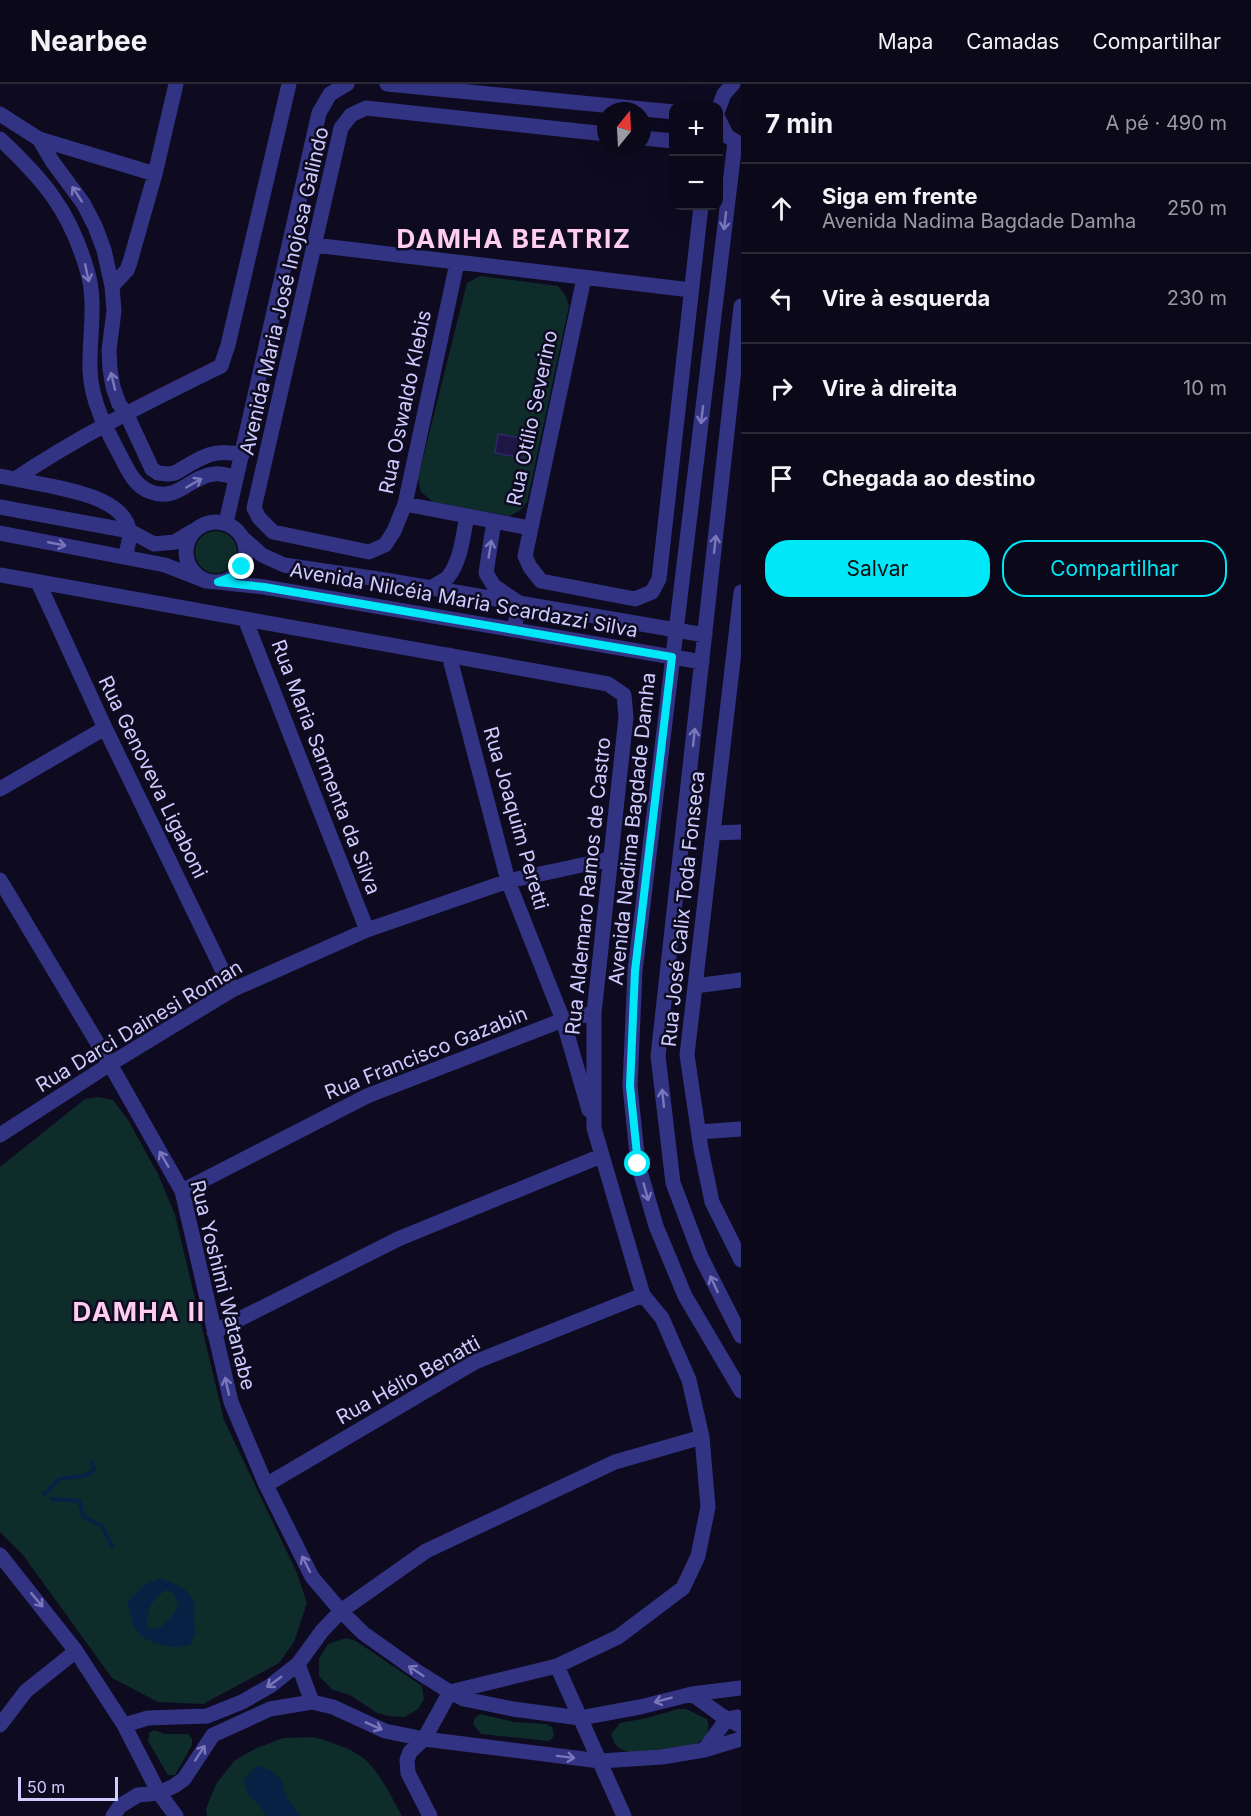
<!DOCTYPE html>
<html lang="pt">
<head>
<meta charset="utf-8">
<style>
  body { margin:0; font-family:Inter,sans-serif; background:#131122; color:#f1f3f6 }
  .controls { position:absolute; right:18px; top:18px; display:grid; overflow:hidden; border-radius:12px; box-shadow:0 6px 24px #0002 }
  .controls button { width:54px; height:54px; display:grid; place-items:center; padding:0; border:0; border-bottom:2px solid #2a2938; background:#0a0819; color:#f1f3f6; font:30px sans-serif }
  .compass { position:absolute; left:597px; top:18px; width:54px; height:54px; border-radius:50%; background:#0a0819; box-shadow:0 6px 24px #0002; rotate:18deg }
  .scale { position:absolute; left:18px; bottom:15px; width:100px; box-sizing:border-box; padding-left:6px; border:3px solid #d0ccff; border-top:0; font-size:16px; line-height:21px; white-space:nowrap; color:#d0ccff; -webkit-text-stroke:4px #0e0b21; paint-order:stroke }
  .stop { position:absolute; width:18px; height:18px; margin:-14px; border:4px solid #00e7f7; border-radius:50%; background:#fff }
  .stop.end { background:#00e7f7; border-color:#fff; box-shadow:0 2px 6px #0008 }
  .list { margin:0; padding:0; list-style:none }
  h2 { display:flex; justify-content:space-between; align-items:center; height:78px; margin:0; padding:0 24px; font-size:26px }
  h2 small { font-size:20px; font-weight:400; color:#999aa2 }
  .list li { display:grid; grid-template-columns:39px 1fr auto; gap:18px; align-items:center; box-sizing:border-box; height:90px; padding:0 24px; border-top:2px solid #2a2938 }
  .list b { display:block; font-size:22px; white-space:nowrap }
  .list p { margin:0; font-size:20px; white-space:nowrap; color:#999aa2 }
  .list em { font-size:20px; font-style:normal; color:#999aa2 }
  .actions { display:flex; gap:12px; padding:18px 24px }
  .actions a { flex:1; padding:14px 0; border:2px solid #00e7f7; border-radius:24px; text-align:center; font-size:21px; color:#00e7f7 }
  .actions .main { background:#00e7f7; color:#111 }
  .icon { flex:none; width:33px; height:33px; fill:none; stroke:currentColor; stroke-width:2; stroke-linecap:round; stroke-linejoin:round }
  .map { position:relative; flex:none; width:741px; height:1732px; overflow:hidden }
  header { display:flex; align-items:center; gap:36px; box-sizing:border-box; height:84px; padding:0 30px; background:#0a0819; border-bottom:2px solid #2a2938 }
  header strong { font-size:28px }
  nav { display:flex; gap:33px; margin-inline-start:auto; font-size:21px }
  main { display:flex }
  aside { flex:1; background:#0a0819 }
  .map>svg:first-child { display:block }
  .green { fill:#0e2c2a }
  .water { fill:#082044; fill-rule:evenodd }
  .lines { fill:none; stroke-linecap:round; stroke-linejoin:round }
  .stream { stroke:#082044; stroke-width:4 }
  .building { fill:#1e1644; stroke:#332671; stroke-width:1.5 }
  .minor { stroke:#333384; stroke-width:15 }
  .oneway { stroke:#7a78bb }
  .route { stroke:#00e7f7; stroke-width:8 }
  .labels { text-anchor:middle; stroke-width:5; stroke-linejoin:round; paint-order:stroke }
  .street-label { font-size:20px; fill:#d0ccff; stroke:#0e0b21 }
  .district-label { font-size:26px; font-weight:bold; letter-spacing:1.5px; fill:#ffceef; stroke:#0e0b21 }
</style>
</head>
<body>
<header>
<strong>Nearbee</strong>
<nav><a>Mapa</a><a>Camadas</a><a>Compartilhar</a></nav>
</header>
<main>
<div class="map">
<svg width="741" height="1732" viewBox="0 0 741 1732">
  <rect width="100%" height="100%" fill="#0e0b21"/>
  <path class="green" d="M480,192L558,202L566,212L569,222L527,418L521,426L510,432L433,418L421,408L418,394L467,199Z
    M195 468a21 21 0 1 1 42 0a21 21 0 1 1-42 0Z
    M99,1013L113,1016L128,1036L158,1090L175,1131L224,1336L297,1489L307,1519L294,1558L279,1579L203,1620L158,1618L112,1594L23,1471L0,1448V1083L85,1015Z
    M346,1554L356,1557L422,1602L424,1615L418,1625L405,1633L389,1632L377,1629L350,1611L333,1606L319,1592V1575L328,1560Z
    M678,1625H686L707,1635C716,1662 680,1664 662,1666C648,1668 634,1672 621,1665C615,1662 613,1656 611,1650L620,1639L647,1634Z
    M480,1630L514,1638L546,1640L552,1643L554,1651L552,1655L547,1657L481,1650L473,1640L474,1635Z
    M154,1646L165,1650H188L192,1655V1661L175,1691H168L148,1657L149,1649Z
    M314,1653C330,1658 348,1663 362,1673C380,1687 391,1713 402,1732H207L206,1725L216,1700L235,1676L257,1664L283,1654Z"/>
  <path class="water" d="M160,1494C173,1499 189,1503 194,1520C196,1530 192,1537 196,1549L191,1560C180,1564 175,1564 163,1561C135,1554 134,1545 127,1518L144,1501ZM166,1506L173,1509L179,1522C170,1534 165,1546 148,1545C145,1528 151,1515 166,1506Z
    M257,1682L271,1686L282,1697L287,1715L301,1732H266L264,1727L248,1710L243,1696Z"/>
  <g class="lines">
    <path class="stream" d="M44,1410L60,1395L87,1391L94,1386L92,1378
      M52,1415L79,1417L84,1433L101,1441L112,1462"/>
  </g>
  <path class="building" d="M498,350L528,355L523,374L495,369Z"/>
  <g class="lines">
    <path class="minor" d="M387,0L674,28
      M718,26L724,10L733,0
      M0,30L39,55L52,77L83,119L95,142L104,166L112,202L114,227L109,266L110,285L113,303L119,320L126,329L152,385L158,389
      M718,34L727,52L741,61
      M642,54L674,57
      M0,55C44,96 70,127 87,186C97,217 89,253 90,286C91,317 106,345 120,371C128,386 134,402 151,408C178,418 190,392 214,390C222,389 229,392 236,394
      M39,55L155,90
      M735,58L635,887L630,1002L638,1080L656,1142L685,1212L741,1307
      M314,161L691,206
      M457,179L405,420L394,447L385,461L369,468L273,448L259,434L254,424L341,44L351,31L366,24L606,50
      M584,194L525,472L530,483L541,497L635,515L652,508L659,495L701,122
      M112,202L127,186L130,178L155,90L176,0
      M741,222L658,972L673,1099L701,1173L741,1252
      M158,389L168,390L175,389C199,375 213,363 242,371
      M0,392L15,395C80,351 150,317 221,282L228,261L289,0
      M15,395C46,402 123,409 129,446C131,454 127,465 125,473
      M405,420L530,444
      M0,423L130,447L154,460L175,458L193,447
      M494,437L486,489L494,502L519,519L514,546
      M186 468a30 30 0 1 1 60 0a30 30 0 1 1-60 0Z
      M226,439L319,29L330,10L347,0
      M0,449L165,481L206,497
      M244,455L262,471L284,481L385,496L705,551
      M0,491L608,600L624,611L626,633L594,929V1044L643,1211L662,1234L689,1296L702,1353L708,1423L698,1472L683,1504L618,1553L557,1582L450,1608L424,1655L410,1668L407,1676L408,1689L430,1732
      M38,498L105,644L232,906
      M218,498L264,503L702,578
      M431,504C436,500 444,497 448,493C461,477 463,451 467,432
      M741,508L687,971L701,1065L712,1118L741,1176
      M245,535L367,846
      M449,571L508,797L563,936L589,1026
      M0,705L105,644
      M713,749L741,748
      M0,796L110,980L182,1107L231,1318L266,1401L312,1493L341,1527L426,1467L615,1378L702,1353
      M695,902L741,896
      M699,1048L741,1045
      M0,1051L110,980L232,906L367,846L508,797L610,775
      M182,1107L367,1012L563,936L594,929
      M214,1248L398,1155L601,1072
      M266,1401L475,1278L643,1211
      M0,1471L76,1567L124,1641L159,1709L176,1732
      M298,1580L312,1618
      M557,1582L624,1732
      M692,1610L722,1632L741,1642
      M0,1641L26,1607L76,1567
      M124,1641L148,1634L207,1632L242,1618L270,1602L298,1580L322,1547L341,1527L363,1549L418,1588L450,1608L464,1615L513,1625L580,1634L640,1623L692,1610L741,1604
      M704,1666L727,1635L737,1633
      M113,1732L120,1722L138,1711L159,1709L174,1702L184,1695L213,1651L270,1625L312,1618L333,1623L385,1647L424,1655L600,1677L662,1673L704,1666L741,1655"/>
  </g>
  <defs><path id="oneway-shaft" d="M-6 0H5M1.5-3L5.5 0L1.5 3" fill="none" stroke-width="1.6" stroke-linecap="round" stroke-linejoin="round" transform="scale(1.5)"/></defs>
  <g class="oneway">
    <use href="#oneway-shaft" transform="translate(77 110) rotate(-123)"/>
    <use href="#oneway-shaft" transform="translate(725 137) rotate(97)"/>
    <use href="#oneway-shaft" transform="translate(87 189) rotate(78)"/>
    <use href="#oneway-shaft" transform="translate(113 297) rotate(-103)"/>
    <use href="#oneway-shaft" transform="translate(702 331) rotate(97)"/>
    <use href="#oneway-shaft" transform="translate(194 399) rotate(-30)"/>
    <use href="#oneway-shaft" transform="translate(57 460) rotate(11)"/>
    <use href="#oneway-shaft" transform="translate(715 460) rotate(-84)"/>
    <use href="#oneway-shaft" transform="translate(490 465) rotate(-81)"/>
    <use href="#oneway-shaft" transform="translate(694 653) rotate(-84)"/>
    <use href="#oneway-shaft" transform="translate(663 1014) rotate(-96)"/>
    <use href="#oneway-shaft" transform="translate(164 1075) rotate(-120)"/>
    <use href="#oneway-shaft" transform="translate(646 1108) rotate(74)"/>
    <use href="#oneway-shaft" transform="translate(714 1200) rotate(-115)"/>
    <use href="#oneway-shaft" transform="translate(227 1302) rotate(-103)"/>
    <use href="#oneway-shaft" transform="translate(306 1480) rotate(-117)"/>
    <use href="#oneway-shaft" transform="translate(37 1516) rotate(50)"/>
    <use href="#oneway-shaft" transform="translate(416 1587) rotate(-146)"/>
    <use href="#oneway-shaft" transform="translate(274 1598) rotate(144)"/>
    <use href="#oneway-shaft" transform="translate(663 1616) rotate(165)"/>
    <use href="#oneway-shaft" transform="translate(374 1642) rotate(24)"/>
    <use href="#oneway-shaft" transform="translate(200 1669) rotate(-57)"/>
    <use href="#oneway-shaft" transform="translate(566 1673) rotate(7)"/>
  </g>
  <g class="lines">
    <path class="route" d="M242,483L236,491L218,498L264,503L672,573L635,887L630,1002L638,1080"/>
  </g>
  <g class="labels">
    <g class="street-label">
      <text transform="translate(284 207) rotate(-77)" y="7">Avenida Maria José Inojosa Galindo</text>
      <text transform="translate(405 318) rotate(-78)" y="7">Rua Oswaldo Klebis</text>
      <text transform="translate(532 334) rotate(-78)" y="7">Rua Otílio Severino</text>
      <text transform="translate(464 516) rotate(10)" y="7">Avenida Nilcéia Maria Scardazzi Silva</text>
      <text transform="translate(326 683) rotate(69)" y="7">Rua Maria Sarmenta da Silva</text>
      <text transform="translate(153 693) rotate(64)" y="7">Rua Genoveva Ligaboni</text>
      <text transform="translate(516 734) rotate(74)" y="7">Rua Joaquim Peretti</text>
      <text transform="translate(632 745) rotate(-84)" y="7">Avenida Nadima Bagdade Damha</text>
      <text transform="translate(588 802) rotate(-84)" y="7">Rua Aldemaro Ramos de Castro</text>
      <text transform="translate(683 825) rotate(-84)" y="7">Rua José Calix Toda Fonseca</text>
      <text transform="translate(139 942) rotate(-31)" y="7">Rua Darci Dainesi Roman</text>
      <text transform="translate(426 969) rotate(-22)" y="7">Rua Francisco Gazabin</text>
      <text transform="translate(223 1201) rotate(76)" y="7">Rua Yoshimi Watanabe</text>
      <text transform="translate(408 1296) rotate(-29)" y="7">Rua Hélio Benatti</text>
    </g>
    <g class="district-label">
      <text x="514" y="164">DAMHA BEATRIZ</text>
      <text x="139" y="1237">DAMHA II</text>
    </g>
  </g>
</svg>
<div class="controls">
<button>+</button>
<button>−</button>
</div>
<svg class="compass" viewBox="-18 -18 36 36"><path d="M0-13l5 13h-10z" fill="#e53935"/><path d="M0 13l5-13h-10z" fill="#999aa2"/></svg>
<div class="scale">50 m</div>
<div class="stop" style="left:638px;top:1080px"></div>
<div class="stop end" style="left:242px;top:483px"></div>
</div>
<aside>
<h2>7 min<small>A pé · 490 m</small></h2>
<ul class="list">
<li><svg class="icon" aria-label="ahead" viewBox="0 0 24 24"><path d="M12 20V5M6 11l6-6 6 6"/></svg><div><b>Siga em frente</b><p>Avenida Nadima Bagdade Damha</p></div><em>250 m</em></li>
<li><svg class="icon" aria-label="left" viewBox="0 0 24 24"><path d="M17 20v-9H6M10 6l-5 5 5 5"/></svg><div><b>Vire à esquerda</b></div><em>230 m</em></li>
<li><svg class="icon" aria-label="right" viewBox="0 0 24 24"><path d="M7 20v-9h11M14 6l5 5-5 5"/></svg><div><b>Vire à direita</b></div><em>10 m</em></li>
<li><svg class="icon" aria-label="arrive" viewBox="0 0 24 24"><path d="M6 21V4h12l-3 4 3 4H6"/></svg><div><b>Chegada ao destino</b></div></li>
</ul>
<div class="actions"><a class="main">Salvar</a><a>Compartilhar</a></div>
</aside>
</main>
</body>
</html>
